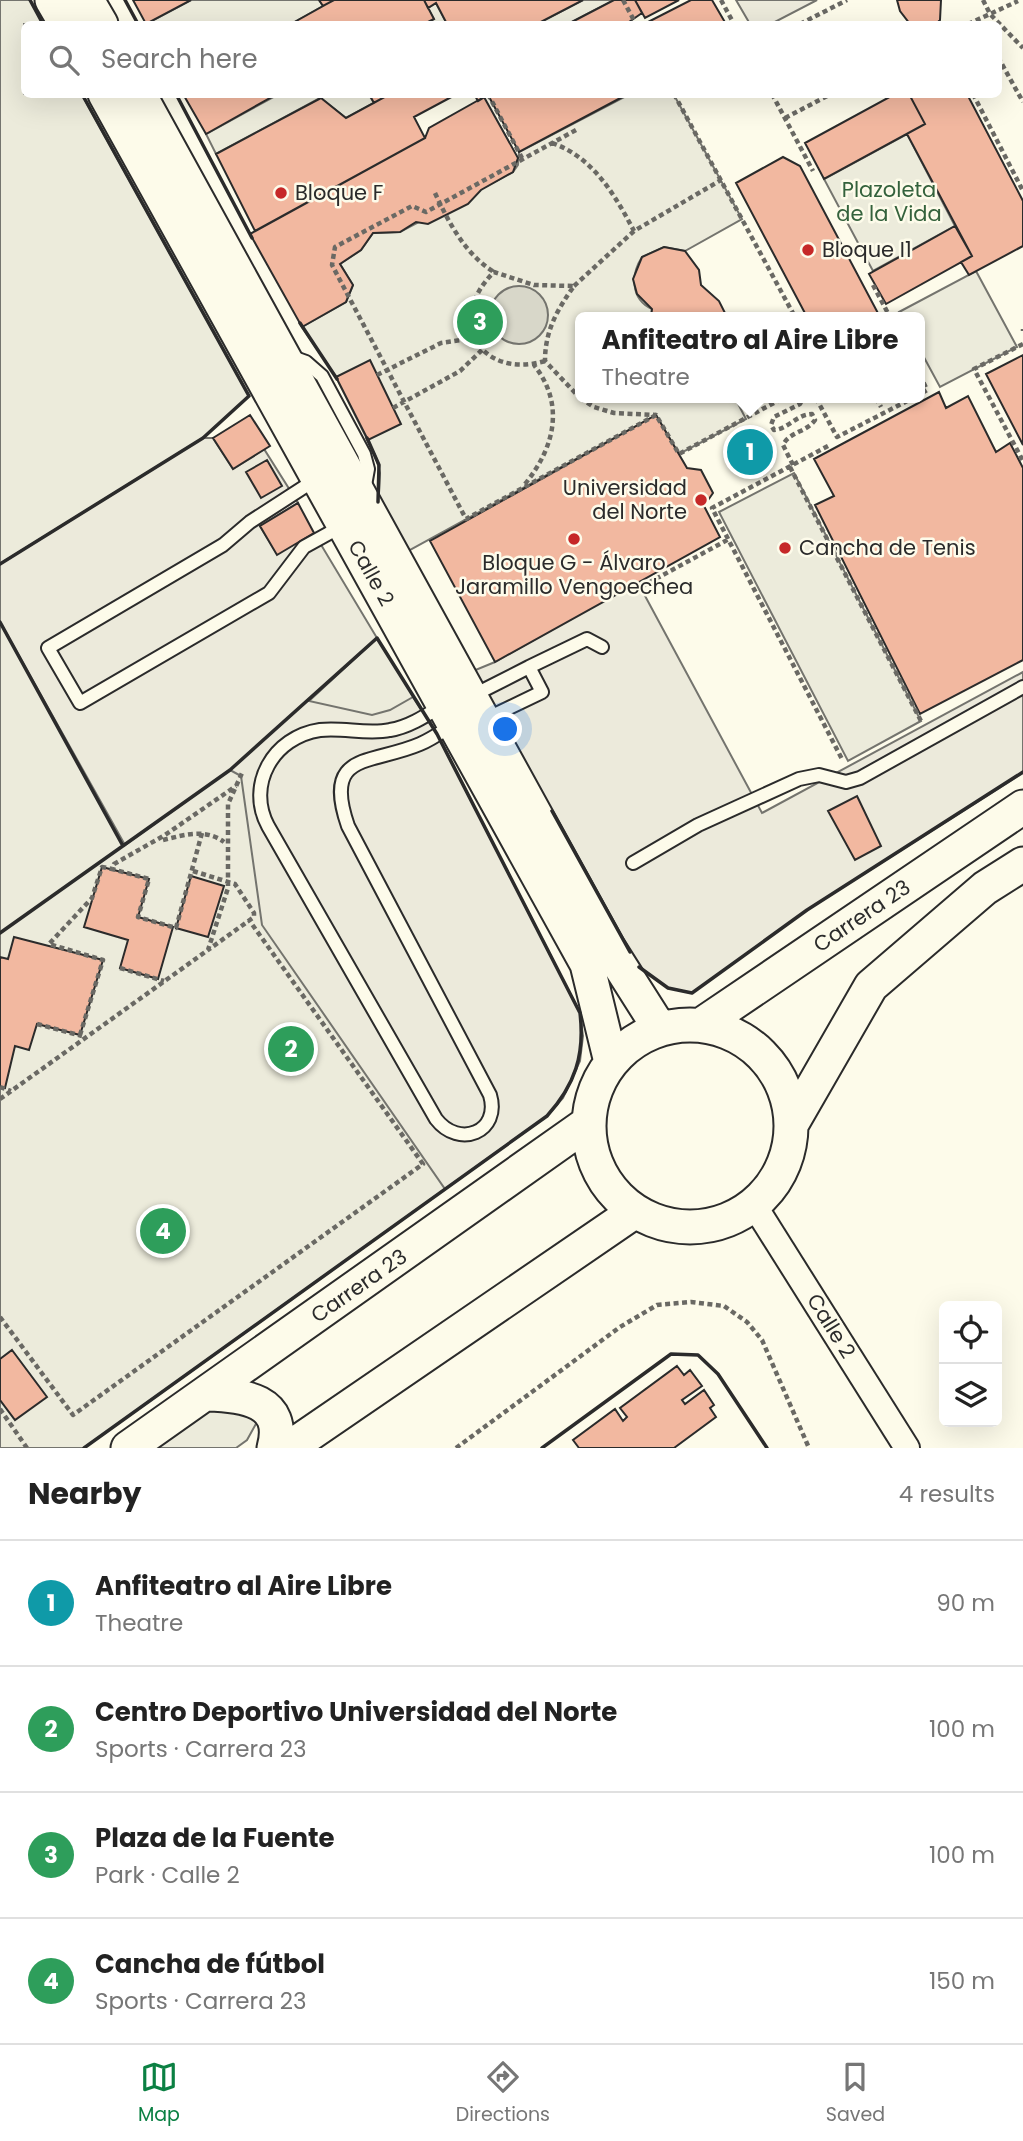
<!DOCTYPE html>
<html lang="en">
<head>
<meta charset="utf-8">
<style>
  body { margin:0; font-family:Poppins,sans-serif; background:#f2f2f2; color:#222 }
  .controls { position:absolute; right:21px; bottom:21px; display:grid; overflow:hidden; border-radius:10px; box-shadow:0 7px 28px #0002 }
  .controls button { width:63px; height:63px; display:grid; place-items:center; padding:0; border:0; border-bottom:2px solid #e0e0e0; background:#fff; color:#222; font:35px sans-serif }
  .you { position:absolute; left:506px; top:730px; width:24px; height:24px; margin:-18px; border:5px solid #fff; border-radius:50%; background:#1a73e8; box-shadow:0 0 0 10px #1a73e833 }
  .badge { display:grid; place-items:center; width:46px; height:46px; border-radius:50%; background:#0b8043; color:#fff; font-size:23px; font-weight:700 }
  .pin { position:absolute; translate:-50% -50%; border:4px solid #fff; box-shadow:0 2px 7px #0006 }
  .popup { position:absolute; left:575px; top:312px; width:350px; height:91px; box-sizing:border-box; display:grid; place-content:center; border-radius:10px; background:#fff; filter:drop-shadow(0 2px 5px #0005); font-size:23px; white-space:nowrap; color:#767676 }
  .popup b { font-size:26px; color:#222 }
  .popup::after { content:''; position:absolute; left:50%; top:100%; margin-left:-14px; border:14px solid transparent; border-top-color:#fff }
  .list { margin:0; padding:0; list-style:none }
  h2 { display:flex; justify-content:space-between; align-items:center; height:91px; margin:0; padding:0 28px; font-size:30px }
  h2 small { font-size:23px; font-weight:400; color:#767676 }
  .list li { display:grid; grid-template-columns:46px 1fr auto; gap:21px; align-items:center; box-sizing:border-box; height:126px; padding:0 28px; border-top:2px solid #e0e0e0 }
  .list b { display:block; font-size:26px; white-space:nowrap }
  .list p { margin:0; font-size:23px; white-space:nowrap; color:#767676 }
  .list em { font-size:23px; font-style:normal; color:#767676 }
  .icon { flex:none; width:38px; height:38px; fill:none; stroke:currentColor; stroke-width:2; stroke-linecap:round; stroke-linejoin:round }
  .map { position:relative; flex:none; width:1023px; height:1448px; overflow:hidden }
  .search { position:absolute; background:#fff; box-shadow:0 7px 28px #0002; left:21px; right:21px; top:21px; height:77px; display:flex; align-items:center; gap:18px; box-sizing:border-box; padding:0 24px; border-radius:10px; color:#767676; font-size:26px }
  .sheet { height:595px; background:#fff }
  nav { display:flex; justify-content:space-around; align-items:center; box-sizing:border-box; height:98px; border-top:2px solid #e0e0e0; background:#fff; font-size:19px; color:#767676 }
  nav a { display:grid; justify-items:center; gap:4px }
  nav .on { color:#0b8043 }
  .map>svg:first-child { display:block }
  .green { fill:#ecebdb; stroke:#74746e; stroke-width:2 }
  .parking { fill:#eceadb; stroke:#74746e; stroke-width:2 }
  .water { fill:#d8d7c9; stroke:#74746e; stroke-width:2 }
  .building { fill:#f2b8a0; stroke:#2b2b2b; stroke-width:2 }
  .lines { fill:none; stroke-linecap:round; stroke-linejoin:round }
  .lane-casing { stroke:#2b2b2b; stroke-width:16 }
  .street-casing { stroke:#2b2b2b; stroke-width:28 }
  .secondary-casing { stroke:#2b2b2b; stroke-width:37 }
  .path { stroke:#6a6964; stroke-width:4.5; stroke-dasharray:5 3.5; stroke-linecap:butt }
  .lane { stroke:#fdfbea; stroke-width:12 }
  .street { stroke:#fdfbea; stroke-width:24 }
  .secondary { stroke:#fdfbea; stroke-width:33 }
  .wall { stroke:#2b2b2b; stroke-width:3.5 }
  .poi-dot { fill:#c62828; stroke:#fdfbea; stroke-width:2.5 }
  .labels { text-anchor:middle; stroke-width:5; stroke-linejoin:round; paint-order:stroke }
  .park-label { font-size:21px; fill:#34623c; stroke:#fdfbea }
  .poi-label { font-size:21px; fill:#2b2b2b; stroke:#fdfbea; text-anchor:start }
  .street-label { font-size:21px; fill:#2b2b2b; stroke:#fdfbea }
</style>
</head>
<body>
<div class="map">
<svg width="1023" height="1448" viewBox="0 0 1023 1448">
  <rect width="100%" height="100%" fill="#fdfbea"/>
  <path class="green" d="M0,0H30L43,24H24V94L82,95L249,396L203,438L0,564Z
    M191,0H319L323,6L291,24H146Z
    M583,0H614L568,24H537Z
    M436,3L447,24H424L434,19L428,8Z
    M277,95H369L374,103L346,118L320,98L216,154L206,134Z
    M628,95H674L742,219L685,251L664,247L642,257C631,274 630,299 652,309L651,317H580V398H735L746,419L679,454L656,415L401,555L378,512L380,473L376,457L336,377L302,327L346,302L353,285L340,264L361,250L373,233L400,232L513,172L518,165L519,152Z
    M907,134L955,226L873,271L824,179Z
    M976,271L1017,347L940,387L920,350V317H902L899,312Z
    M794,473L921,721L848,761L719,512Z
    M0,622L125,845L308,701L377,638L437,734L580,1013C585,1055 575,1085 547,1116L84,1448H0Z
    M208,1406H239L257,1422L247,1440L236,1448H148Z"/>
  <path class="parking" d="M736,0H817L771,24H750Z
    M203,438H213L233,469L264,449L298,503L260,526L277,554L314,533L377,638L309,701L372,715L390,710L413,697L437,734L580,1013L583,1036L580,1061L563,1098L547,1116L445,1189L262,925L241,776L230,770L125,845L0,622V564Z
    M637,581L762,813L1023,672V773L807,910L692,993L668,988L637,966L473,671L495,662Z"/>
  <path class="water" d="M490 315a29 29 0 1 1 58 0a29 29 0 1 1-58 0Z"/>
  <path class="building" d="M133,0H191L146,24Z
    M319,0H334L323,6Z
    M334,0H424L434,19L424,24H291Z
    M424,0H583L537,24H447L436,3L428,8Z
    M614,0H635L642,13L626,24H568Z
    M635,0H679L645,18Z
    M691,0H712L726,24H649L648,22Z
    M897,0H941L940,20L936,24H910L900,11Z
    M183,94H277L206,134Z
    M369,94H390L374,103Z
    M390,94H457L414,117L425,138L255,231L216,154L321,98L346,118Z
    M474,94H628L519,152L488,95L478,101Z
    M895,94H909L925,124L824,179L805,143Z
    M909,94H967L1023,201V246L969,275L961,262L972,256L907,134L925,124Z
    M484,97L518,158L513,172L481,190L468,204L428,224L416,222L400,232L373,233L361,250L340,264L353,285L346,302L302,327L250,234L425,138L429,128Z
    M783,157L800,166L880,317H807L736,183Z
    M955,226L972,256L886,304L869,274Z
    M664,247L685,251L699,270L701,285L719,301L727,317H651L652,309L637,294L633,279L642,257Z
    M1023,355V445L986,374Z
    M370,360L401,424L368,440L336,377Z
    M939,392L946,408L968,396L996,452L1010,443L1023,468V660L920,714L815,505L834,496L814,459Z
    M250,415L270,446L233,469L213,438Z
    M656,415L687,468L701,470L713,493L704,506L720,537L495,662L430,541Z
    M267,460L282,486L261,498L246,472Z
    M298,503L314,533L277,555L260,526Z
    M857,796L881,846L855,860L828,811Z
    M102,867L149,879L138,917L173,927L158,979L120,968L128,940L84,927Z
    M191,876L224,886L208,937L176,928Z
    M14,937L103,960L80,1035L37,1024L29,1050L15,1046L5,1088L0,1087V957L8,959Z
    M12,1350L47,1397L15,1420L0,1400V1359Z
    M677,1366L684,1375L690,1370L702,1386L682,1400L685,1404L704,1390L714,1405L710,1408L716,1417L674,1448H579L573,1440L615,1409L623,1421L627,1417L620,1408Z"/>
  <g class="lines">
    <defs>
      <path id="lane" d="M292,357L306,362L322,376L364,454L368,469L364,491
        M318,478L250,522L223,545L48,648L80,703L269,593L304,547L342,526
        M470,697L529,667
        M443,705C427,715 409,727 390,730C367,735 343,727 320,730C273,737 246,785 268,826L436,1119C459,1149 501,1132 490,1095L348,826C322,751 371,765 420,744C432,739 443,731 454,724
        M484,720L542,692L529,667L587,639L602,647
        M633,863L698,825L799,779L819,775L846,782L860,778L1023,687"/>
      <path id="street" d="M754,1205L907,1448"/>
      <path id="secondary" d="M52,0L66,24
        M87,0L101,24
        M105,94L587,964L611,1062
        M139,94L608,947L660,1029
        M589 1126a101 101 0 1 1 202 0a101 101 0 1 1-202 0Z
        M701,1025L1023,807
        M791,1125L871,986L985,888L1023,864
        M207,1394C243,1395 287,1400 274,1448
        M128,1448L588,1123
        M289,1448L634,1212"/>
    </defs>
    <use href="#lane" class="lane-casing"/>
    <use href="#street" class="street-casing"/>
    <use href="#secondary" class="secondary-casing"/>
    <path class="path" d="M623,0L636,24
      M721,0L734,24
      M983,0L990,14L1018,1
      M800,24L847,0
      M968,24L990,14L1023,48
      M998,57L1023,102
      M488,94L522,158
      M674,94L795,317
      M772,94L813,171
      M973,94L1023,191
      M785,118L831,94
      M576,130L426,212L412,206L335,247L332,265L466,519L656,415L679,454L783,398
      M552,143C593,157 615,195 634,231
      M435,193C449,223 465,254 494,272
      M873,285L890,317
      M574,286L634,231L721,180
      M1023,329V331
      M1023,344L974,369L1023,461
      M545,361C480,380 445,320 494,272L534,285L574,286C557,310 545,331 545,361L580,398
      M377,375L441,343L474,338
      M920,375L927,390L920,394
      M580,398L594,407L614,413L656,415
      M816,398L837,437L913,398
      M876,398L881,407
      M393,408L460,371L482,350
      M828,446L712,508L843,761
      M793,465L783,445C789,432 807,432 815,420L812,414C797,414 788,429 774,430L771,425L774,417L800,404L803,398
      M790,467L921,721L923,719
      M525,484C555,447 565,404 534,365
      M641,587L729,539
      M202,833L176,928L138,917L149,879L112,869L114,864L165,835L236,786
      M163,840C184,835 205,828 224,842
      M193,871L235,884L254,913V917L208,950
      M120,968L164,981
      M37,1024L82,1036
      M80,1035L103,960L49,944L92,898L102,867L112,869
      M0,1087L11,1091
      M0,1099L208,950L228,888V804L242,773
      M0,1317L73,1415L423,1164L249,920
      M0,1409L27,1448
      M456,1448L620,1327L657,1305L691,1302L724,1306L747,1322L762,1340L809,1448"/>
    <use href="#lane" class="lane"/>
    <use href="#street" class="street"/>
    <use href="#secondary" class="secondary"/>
    <path class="wall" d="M30,0L43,24
      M125,0L138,24
      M176,94L252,238
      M300,323L337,379
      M367,438L379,465L378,502
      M0,564L203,438L249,396L82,94
      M0,622L123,846
      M552,811L630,952
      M0,933L230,770L377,638L437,734L580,1013C585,1055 575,1085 547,1116L84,1448
      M639,967L668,988L692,993L807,910L1023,772
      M542,1448L671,1354L698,1355L718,1374L767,1448"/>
  </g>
  <g class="poi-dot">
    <circle cx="281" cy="193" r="7"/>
    <circle cx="808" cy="250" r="7"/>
    <circle cx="701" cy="500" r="7"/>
    <circle cx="574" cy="539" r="7"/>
    <circle cx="785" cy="548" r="7"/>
  </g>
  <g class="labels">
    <g class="park-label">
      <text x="889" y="197">Plazoleta<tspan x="889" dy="24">de la Vida</tspan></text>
    </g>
    <g class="poi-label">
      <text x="295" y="200">Bloque F</text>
      <text x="822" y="257">Bloque I1</text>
      <text x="687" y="495" text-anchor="end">Universidad<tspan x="687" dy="24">del Norte</tspan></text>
      <text x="799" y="555">Cancha de Tenis</text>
      <text x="574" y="570" text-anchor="middle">Bloque G - Álvaro<tspan x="574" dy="24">Jaramillo Vengoechea</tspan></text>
    </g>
    <g class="street-label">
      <text transform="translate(371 573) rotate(61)" y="7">Calle 2</text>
      <text transform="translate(862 916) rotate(-34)" y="7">Carrera 23</text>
      <text transform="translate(359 1286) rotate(-35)" y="7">Carrera 23</text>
      <text transform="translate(831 1326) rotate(58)" y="7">Calle 2</text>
    </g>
  </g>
</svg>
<div class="controls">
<button><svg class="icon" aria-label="locate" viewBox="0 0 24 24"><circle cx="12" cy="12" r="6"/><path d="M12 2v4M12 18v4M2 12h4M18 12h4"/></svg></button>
<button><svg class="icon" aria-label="layers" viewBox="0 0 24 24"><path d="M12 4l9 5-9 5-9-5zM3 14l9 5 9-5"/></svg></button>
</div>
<div class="you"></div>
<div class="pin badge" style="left:750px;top:452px;background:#0f9aa8">1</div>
<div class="popup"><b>Anfiteatro al Aire Libre</b>Theatre</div>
<div class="pin badge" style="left:291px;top:1049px;background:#2e9e5b">2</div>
<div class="pin badge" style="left:480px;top:322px;background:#2e9e5b">3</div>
<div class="pin badge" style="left:163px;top:1231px;background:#2e9e5b">4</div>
<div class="search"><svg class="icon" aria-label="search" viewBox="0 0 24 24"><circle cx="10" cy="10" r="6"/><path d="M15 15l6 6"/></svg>Search here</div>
</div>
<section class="sheet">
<h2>Nearby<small>4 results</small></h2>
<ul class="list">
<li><span class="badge" style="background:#0f9aa8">1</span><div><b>Anfiteatro al Aire Libre</b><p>Theatre</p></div><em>90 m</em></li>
<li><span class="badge" style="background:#2e9e5b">2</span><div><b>Centro Deportivo Universidad del Norte</b><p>Sports · Carrera 23</p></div><em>100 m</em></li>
<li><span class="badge" style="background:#2e9e5b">3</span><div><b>Plaza de la Fuente</b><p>Park · Calle 2</p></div><em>100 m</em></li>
<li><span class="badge" style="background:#2e9e5b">4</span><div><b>Cancha de fútbol</b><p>Sports · Carrera 23</p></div><em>150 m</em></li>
</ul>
</section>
<nav>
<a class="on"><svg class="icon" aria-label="map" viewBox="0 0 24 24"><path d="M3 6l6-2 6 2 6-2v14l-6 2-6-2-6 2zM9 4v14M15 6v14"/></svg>Map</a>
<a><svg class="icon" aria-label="directions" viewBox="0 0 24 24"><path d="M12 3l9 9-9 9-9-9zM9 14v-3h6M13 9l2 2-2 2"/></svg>Directions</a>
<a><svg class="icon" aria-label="saved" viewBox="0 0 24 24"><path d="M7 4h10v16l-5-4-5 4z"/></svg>Saved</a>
</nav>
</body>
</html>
